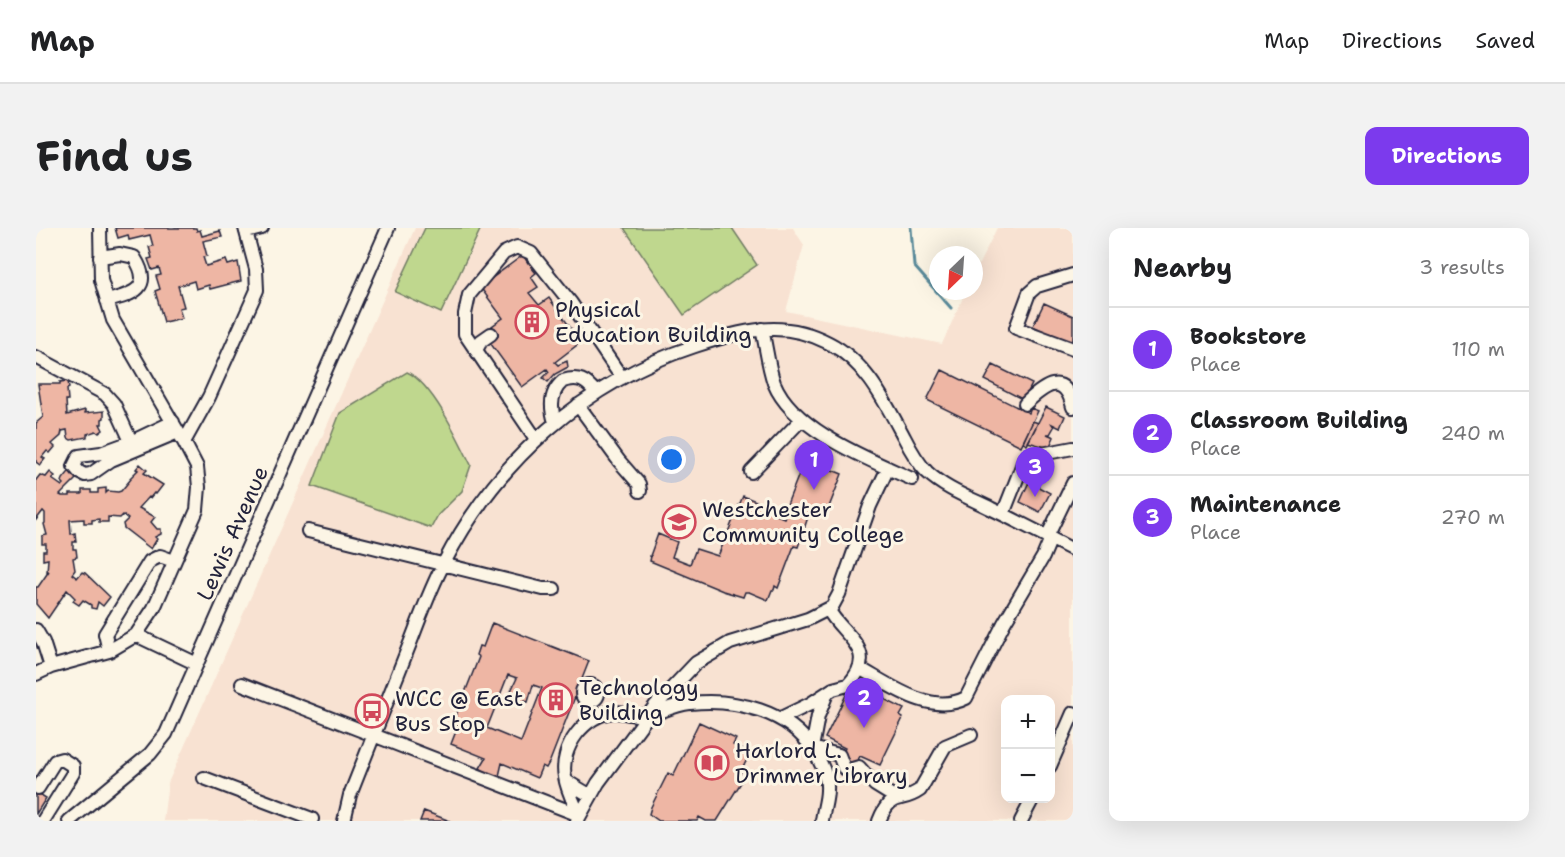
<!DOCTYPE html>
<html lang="en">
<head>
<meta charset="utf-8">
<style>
  body { margin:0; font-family:"Shantell Sans",sans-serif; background:#f2f2f2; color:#202124 }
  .controls { position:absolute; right:18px; bottom:18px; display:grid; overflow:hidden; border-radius:12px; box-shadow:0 6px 24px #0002 }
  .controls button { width:54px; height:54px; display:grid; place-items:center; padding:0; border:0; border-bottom:2px solid #e0e0e0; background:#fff; color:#202124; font:30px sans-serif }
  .compass { position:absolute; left:893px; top:18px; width:54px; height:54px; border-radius:50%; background:#fff; box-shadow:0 6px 24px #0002; rotate:205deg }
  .you { position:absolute; left:636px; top:232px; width:21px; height:21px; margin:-15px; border:4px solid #fff; border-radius:50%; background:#1a73e8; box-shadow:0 0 0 9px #1a73e833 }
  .badge { display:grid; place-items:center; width:39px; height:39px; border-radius:50%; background:#7c3aed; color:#fff; font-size:20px; font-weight:700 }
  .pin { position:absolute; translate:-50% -50px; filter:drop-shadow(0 2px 3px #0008) }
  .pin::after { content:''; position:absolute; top:32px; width:21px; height:18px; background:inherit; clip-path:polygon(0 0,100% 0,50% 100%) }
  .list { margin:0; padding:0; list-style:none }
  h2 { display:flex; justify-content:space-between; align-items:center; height:78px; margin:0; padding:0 24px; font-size:26px }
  h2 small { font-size:20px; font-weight:400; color:#757577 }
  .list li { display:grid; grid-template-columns:39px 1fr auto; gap:18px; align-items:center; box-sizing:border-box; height:84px; padding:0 24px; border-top:2px solid #e0e0e0 }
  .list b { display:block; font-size:22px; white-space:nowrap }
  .list p { margin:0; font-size:20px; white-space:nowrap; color:#757577 }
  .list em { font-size:20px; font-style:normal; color:#757577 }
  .map { position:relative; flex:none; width:1037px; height:593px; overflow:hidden; border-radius:12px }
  header { display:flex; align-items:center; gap:36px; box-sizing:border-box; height:84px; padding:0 30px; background:#fff; border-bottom:2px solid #e0e0e0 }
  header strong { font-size:28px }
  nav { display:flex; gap:33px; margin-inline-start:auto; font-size:21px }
  .intro { display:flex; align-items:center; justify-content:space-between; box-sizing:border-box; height:144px; padding:0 36px }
  h1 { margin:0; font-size:42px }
  .button { padding:15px 27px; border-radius:12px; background:#7c3aed; color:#fff; font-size:21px; font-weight:700 }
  main { display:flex; gap:36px; padding:0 36px }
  aside { flex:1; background:#fff; border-radius:12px; box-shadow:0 6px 24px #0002 }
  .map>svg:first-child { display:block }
  .built { fill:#f8e2d2; fill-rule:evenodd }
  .green { fill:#bfd78e; stroke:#707c64; stroke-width:1.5 }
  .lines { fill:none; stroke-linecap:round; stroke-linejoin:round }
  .stream { stroke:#5a8a9a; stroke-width:3 }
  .building { fill:#eeb6a4; stroke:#22223b; stroke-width:1.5; fill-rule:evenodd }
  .minor-casing { stroke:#22223b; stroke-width:16 }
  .minor { stroke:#fcf5e5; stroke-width:12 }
  .labels { text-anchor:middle; stroke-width:6; stroke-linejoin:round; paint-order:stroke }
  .poi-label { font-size:22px; fill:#22223b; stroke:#fcf5e5; text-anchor:start }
  .street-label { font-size:22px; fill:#22223b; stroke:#fcf5e5 }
</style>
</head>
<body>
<header>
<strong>Map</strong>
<nav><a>Map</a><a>Directions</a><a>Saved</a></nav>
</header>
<div class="intro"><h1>Find us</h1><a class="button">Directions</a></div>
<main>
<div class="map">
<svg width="1037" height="593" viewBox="0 0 1037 593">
  <rect width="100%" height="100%" fill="#fcf5e5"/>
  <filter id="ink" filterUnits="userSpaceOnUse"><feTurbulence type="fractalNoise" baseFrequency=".0167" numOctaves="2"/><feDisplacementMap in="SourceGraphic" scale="12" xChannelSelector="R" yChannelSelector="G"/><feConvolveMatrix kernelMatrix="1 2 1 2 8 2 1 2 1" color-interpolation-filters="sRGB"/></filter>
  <g filter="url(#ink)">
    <path class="built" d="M379,0H757L768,17L750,83L906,116L930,63H938V46L961,0H1037V593H127L132,555ZM969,472H1014V570H969Z"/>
    <path class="green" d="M389,0H445L405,85L359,64Z
      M588,0H696L721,37L648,87Z
      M371,144C396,155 423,212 435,237L426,263L402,287L395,300L276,258L304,185Z"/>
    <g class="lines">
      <path class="stream" d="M875,0L878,38L915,80"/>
    </g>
    <path class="building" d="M79,0H160L161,3L164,2L166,8L184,3L186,9L167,13L171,28L167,29L170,38L190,32L192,37L202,34L205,53L174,61L173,57L160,61L158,53L142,58L148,79L143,80L146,90L128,94L119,63L124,61L120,48L125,47L123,40L116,42L112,31L116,30L113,19L117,18L114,7L93,12L92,7L82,10Z
      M487,27L492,35L495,32L499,37L495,39L500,45L495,49L502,59L493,65L503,77L513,70L545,114L519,134L522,137L531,133L532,139L519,146L512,154L507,150L513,144L511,141L486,159L452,112L462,105L456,98L467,90L444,59Z
      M1008,75L1037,88V111L1035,116L997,98Z
      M957,137L996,156L988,172L949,152Z
      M906,142L993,185L995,180L1002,183L985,218L891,172Z
      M32,153L33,160L31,161L32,172H30L31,187L49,182V185L68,183V190L66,191V196H64L67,202L63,205L60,203L51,206V209L35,212L32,210L31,202L26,203L25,208L16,216L19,219L14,225L11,223L6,229L9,231L4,237L0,234V195L7,189L2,156H24V154Z
      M1010,179L1029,188L1024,200L1016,196L1018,199L1014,206H1011L1018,209L1013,220L992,214Z
      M997,193L1002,195L991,217L987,215Z
      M769,231L806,246L791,284L779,280L776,289L750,279Z
      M104,236L111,242L108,245L127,257L120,266L118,265L114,270L113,269L103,280L119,289L115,294L121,301H125V306L119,309L121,311L115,321L88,300L87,296L92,291L87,287L84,290L72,289V294H63V291L56,292V295H48V291L34,292L35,306L39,305L40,314H37V321H40L41,329L37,330L39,342L36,346L41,350L46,344L49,345L74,369L67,378L62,374L60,381L55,380V377L47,372L43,377L37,373L39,370L31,362L12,390L0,376V359H2L13,343L11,344L12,331L7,332V323H10V316H6V308L11,307L8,296L9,295V285L7,283L0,292V252L4,247L10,249L14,244L19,248L16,251L26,258L28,256L26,254L27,251L36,240L44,247L24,267L26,268H34V266H46V262H55V265H62V261L70,260V265L72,263L82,264L85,263L95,251L94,250L102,242L100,241Z
      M993,254L1014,265L1004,284L984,274Z
      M707,268L738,280L736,285L748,290L752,281L772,289L762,319L758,318L742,360L739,358L738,362H736L732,372L713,364H709L707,369L687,363L614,333L615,328H614L622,306L641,314L636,329L654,336L660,321L682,328Z
      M456,395L553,433L514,533L510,540L506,538L501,550L466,535L463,548L451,545L444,540L450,530L415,516L422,498L417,495L443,429L440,427L443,418L447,419ZM472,447L481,450L473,467L477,468L476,472L481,475L487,476L488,473L492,474L497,457L506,460L485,514L451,500Z
      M822,458L868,481L864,488L867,490L844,537L824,528L820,536L814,538L805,529L809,520L789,510L812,463L818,466Z
      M663,494L700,511L697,517L714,525L702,550L706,553L681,593H670L663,589L661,593H623L613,586L615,579L632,545L637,548Z
      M0,564L10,570L0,586Z
      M388,583L414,593H384Z"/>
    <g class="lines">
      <defs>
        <path id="minor" d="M210,4L226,0
          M64,29L84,26L98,29C118,60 98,66 71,73
          M1037,47L1001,58L993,65L980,100L1037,121
          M726,101C730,118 732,138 738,155C757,202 832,231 876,251
          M440,122L445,113L455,106
          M0,129L69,166L78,176L98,220
          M989,176C1008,158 1028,142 1037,179
          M542,177L583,233L603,256L604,263
          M137,194L95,214L65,225L43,228L38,238L43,244L49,247L55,246L75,232L142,204
          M519,194C514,179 514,164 527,153C542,148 550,152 560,165
          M500,211L429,106V86L433,67L468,25L481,19L495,25L535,75L586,150
          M148,214L173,169L221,62L220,41L209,0
          M715,244L765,192
          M967,286L988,233L995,228L1037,220
          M272,303L507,361H518
          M1011,309L1037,255
          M0,402L7,414L15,439
          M100,407L161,436
          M73,423L69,406L114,333L124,328L138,333
          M823,440C854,457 894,488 930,470L968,395L1007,329L1015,310
          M0,446L15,439L73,423L100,407L118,380L161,282L163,259L161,239L148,214L77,92L65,52L64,0
          M206,456L543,587
          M546 465a8 8 0 1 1 16 0a8 8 0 1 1-16 0Z
          M791,465L782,488L776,520L803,527L808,540L813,542L823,539L839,557L860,570
          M745,490L774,476L797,461L812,457C845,422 806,408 792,381
          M1014,538L1037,485
          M168,550L276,591
          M530,553L555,568
          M2,560L19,533L26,531L37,538V545L7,593
          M543,587C538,575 531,562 529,549C523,520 549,485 579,484C591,484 602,490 615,487C627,483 641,476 654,475C699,470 753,483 778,523C785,535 792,548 791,562C791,572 787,583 786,593
          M33,593L114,526L130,506L352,0
          M308,593L314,567C334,517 353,468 373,418C384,390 394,361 408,335C461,232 549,154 659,118C706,103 746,90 793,115C830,134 849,174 868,209C874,221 882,235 891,244C909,261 934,270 956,281C983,294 1010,308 1037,322
          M541,593L562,555L619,478L660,435L694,415L772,391L796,379L803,366L834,278L852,240
          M843,593C856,561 863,577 884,562L909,518L935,507
          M985,593L997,570"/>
      </defs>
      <use href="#minor" class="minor-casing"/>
      <use href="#minor" class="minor"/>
    </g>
  </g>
  <defs>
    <symbol id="building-ring" viewBox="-11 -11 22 22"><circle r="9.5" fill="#fcf5e5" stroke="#d1495b" stroke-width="1.5"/><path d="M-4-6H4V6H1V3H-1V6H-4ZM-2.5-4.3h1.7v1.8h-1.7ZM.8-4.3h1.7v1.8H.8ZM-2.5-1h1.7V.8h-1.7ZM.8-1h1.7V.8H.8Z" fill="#d1495b"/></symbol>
    <symbol id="university-ring" viewBox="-11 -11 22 22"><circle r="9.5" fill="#fcf5e5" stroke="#d1495b" stroke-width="1.5"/><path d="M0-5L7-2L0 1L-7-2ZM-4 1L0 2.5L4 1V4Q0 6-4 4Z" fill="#d1495b"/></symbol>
    <symbol id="bus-ring" viewBox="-11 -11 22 22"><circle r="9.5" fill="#fcf5e5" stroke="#d1495b" stroke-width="1.5"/><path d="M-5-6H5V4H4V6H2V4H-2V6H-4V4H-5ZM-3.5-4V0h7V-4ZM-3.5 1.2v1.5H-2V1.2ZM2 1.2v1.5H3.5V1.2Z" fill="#d1495b"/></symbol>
    <symbol id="library-ring" viewBox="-11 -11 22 22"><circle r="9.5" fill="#fcf5e5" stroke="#d1495b" stroke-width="1.5"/><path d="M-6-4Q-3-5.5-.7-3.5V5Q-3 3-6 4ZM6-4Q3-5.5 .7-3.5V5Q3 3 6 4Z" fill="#d1495b"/></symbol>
  </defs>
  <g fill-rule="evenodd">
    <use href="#building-ring" x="477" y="75" width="38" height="38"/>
    <use href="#university-ring" x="624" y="275" width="38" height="38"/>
    <use href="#building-ring" x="501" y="453" width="38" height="38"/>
    <use href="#bus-ring" x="317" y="464" width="38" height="38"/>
    <use href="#library-ring" x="657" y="516" width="38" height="38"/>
  </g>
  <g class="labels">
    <g class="poi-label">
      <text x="519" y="89">Physical<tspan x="519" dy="25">Education Building</tspan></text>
      <text x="666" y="289">Westchester<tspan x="666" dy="25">Community College</tspan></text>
      <text x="543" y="467">Technology<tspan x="543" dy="25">Building</tspan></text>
      <text x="359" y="478">WCC @ East<tspan x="359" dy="25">Bus Stop</tspan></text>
      <text x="699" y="530">Harlord L.<tspan x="699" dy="25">Drimmer Library</tspan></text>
    </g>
    <g class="street-label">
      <text transform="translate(196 305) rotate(-66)" y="8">Lewis Avenue</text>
    </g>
  </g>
</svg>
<div class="controls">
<button>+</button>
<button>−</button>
</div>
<svg class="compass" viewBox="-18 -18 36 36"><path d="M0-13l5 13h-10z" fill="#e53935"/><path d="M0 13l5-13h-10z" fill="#757577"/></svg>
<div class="you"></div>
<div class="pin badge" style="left:778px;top:262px">1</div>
<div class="pin badge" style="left:828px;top:500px">2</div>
<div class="pin badge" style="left:999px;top:269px">3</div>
</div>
<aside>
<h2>Nearby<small>3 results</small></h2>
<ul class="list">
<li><span class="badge">1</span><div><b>Bookstore</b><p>Place</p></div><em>110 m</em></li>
<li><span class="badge">2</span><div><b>Classroom Building</b><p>Place</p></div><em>240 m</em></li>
<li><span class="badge">3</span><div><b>Maintenance</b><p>Place</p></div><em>270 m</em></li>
</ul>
</aside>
</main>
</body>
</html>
